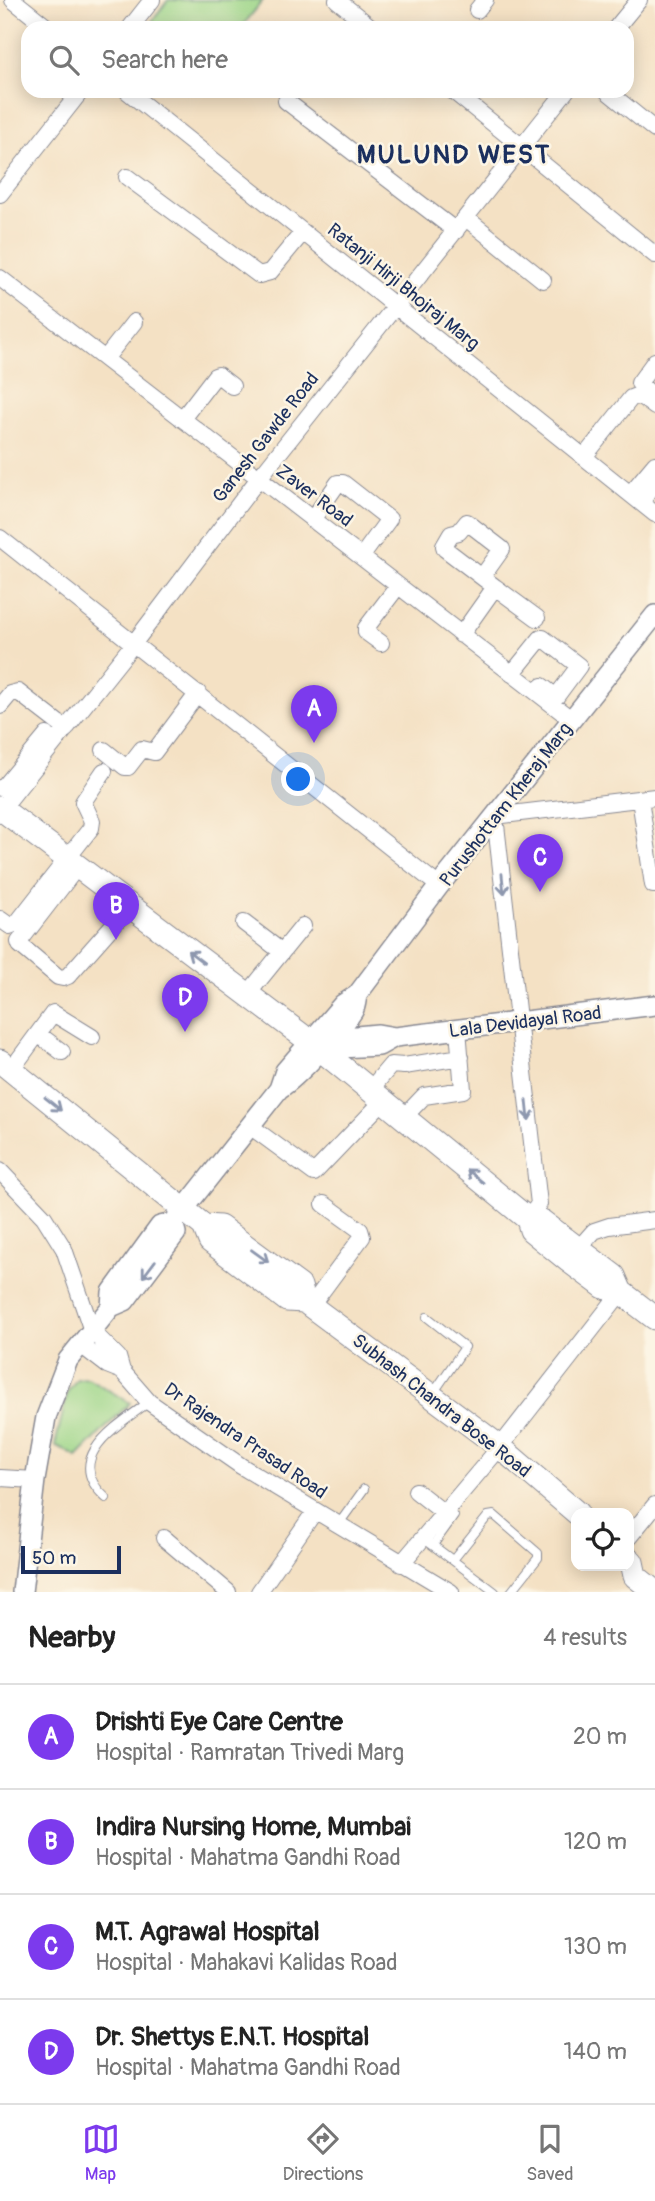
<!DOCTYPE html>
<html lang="en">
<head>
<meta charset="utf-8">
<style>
  body { margin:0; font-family:Pangolin,sans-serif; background:#f6f6f6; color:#222 }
  .controls { position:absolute; right:21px; bottom:21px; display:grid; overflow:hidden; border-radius:14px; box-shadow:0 4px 18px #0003 }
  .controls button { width:63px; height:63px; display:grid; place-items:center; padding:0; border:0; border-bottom:2px solid #e0e0e0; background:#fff; color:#222; font:35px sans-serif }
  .scale { position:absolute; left:21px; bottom:18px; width:100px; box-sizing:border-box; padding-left:7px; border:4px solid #1b2f5e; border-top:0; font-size:19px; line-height:24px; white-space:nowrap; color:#1b2f5e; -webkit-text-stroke:5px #fcf5e5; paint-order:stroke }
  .you { position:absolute; left:299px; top:780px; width:24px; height:24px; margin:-18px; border:5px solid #fff; border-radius:50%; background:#1a73e8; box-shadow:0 0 0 10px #1a73e833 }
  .badge { display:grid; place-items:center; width:46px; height:46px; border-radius:50%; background:#7c3aed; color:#fff; font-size:23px; font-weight:700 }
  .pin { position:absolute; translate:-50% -58px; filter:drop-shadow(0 2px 4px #0008) }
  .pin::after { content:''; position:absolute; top:37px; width:24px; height:21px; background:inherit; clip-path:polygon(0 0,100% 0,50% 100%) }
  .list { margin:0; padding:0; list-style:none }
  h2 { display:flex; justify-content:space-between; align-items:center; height:91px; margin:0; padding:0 28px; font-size:30px }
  h2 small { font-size:23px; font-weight:400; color:#767676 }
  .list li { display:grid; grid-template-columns:46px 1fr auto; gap:21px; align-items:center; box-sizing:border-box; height:105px; padding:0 28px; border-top:2px solid #e0e0e0 }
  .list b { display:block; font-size:26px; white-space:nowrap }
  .list p { margin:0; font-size:23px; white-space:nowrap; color:#767676 }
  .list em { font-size:23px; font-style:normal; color:#767676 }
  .icon { flex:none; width:38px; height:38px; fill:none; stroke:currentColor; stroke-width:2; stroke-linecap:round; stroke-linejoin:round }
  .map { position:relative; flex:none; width:655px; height:1592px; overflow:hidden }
  .search { position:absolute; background:#fff; box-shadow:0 4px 18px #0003; left:21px; right:21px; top:21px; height:77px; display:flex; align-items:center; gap:18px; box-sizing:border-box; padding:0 24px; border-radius:21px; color:#767676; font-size:26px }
  .sheet { height:511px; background:#fff }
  nav { display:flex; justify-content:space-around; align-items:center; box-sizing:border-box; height:98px; border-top:2px solid #e0e0e0; background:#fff; font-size:19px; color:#767676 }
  nav a { display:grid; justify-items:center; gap:4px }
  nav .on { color:#7c3aed }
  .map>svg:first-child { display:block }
  .green { fill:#9ed689; stroke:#5c8274; stroke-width:2 }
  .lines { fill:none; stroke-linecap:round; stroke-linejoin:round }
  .service-casing { stroke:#888891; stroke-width:10 }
  .minor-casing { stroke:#888891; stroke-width:18 }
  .tertiary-casing { stroke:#888891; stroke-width:22 }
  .secondary-casing { stroke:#888891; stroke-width:25 }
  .service { stroke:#fff; stroke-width:8 }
  .minor { stroke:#fff; stroke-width:16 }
  .tertiary { stroke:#fff; stroke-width:19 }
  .secondary { stroke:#fff; stroke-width:23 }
  .oneway { stroke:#8d97ae }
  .labels { text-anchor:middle; stroke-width:5; stroke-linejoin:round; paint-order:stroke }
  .street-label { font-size:19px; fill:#1b2f5e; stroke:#fcf5e5 }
  .district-label { font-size:26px; font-weight:bold; letter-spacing:2px; fill:#1b2f5e; stroke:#fcf5e5 }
</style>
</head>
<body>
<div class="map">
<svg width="655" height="1592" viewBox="0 0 655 1592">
  <rect width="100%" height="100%" fill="#fcf5e5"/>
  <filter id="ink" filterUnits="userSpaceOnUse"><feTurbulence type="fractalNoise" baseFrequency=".0143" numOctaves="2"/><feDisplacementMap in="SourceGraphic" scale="14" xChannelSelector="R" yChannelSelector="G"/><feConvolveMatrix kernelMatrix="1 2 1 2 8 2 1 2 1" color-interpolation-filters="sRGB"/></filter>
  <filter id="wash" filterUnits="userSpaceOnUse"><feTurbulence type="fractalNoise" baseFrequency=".00686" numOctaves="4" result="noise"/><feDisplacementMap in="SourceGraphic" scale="28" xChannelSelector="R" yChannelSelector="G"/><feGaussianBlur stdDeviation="1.57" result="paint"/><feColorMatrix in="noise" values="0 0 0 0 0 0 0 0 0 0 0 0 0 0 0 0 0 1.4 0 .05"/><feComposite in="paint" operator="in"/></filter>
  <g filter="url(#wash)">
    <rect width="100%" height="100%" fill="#f4e1c4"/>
    <path class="green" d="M168,0H263L241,28H147Z
      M88,1378L130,1403L77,1457L55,1445L68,1391L77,1379Z"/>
  </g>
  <g filter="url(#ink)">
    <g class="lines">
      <defs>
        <path id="service" d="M427,1317L465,1347L432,1395
          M106,1498C61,1458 117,1426 149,1402
          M338,1525L364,1489
          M423,1538L495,1592
          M433,1545L454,1516
          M453,1560L488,1516L494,1515L538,1553V1558L511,1592"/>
        <path id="minor" d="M13,0L48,28
          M337,0L372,28
          M477,10L485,0
          M130,28L152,0
          M616,28L639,0
          M127,91L655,514
          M453,91L655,255
          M607,91L655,130
          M286,101L456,231
          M127,177L259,275L270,272L303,232
          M0,194L81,91
          M466,218L543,280
          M0,278L571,719
          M105,359L134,322
          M655,361L639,383L655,398
          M182,419L215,376L218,375L232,386
          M584,457L631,398L639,395L655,407
          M630,494L655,464
          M641,502L655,483
          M312,520L338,483H343L389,519L362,556
          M0,538L439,886
          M482,577L502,549L467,522L459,532L451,534L444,546L445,549L495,587
          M461,635L495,587L537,618
          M381,643L366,632V628L398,586
          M512,674L541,638H543L579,666L556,697L542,686
          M0,706L10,694L18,692L66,729
          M104,750L125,767H128L142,749L154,752L198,693
          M0,788L4,787L47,735
          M640,799L653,885H655
          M0,811L134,643L259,478L566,91
          M77,867L19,942L20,945L58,977L63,978L68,976L129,907
          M0,919L10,926L17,923L91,828L92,821L83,802L104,771
          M244,923L282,952
          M247,995L303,926
          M38,1034L62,1052
          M11,1070L53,1013L92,1037
          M370,1090L391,1065L404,1066L461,1057
          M403,1118L424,1096L463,1090L458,1029
          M250,1126L314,1173L383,1101
          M0,1171L44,1217L64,1249L92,1331L118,1357L122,1371L149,1402L241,1466L451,1592
          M528,1219L539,1204L495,816L655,797
          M572,1256L594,1231L609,1226L655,1220
          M311,1306L362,1237L360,1230L324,1204
          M81,1345L107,1365L122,1371
          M0,1478L35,1480
          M416,1491L444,1513
          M629,1537L655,1505
          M164,1538L228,1592
          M401,1564L500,1447L621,1292
          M259,1592L315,1511"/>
        <path id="tertiary" d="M357,995L439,886L655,615
          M357,995C356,1000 356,1006 353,1011C340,1031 298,1077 279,1089L285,1071L343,1004Z
          M395,1037L655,1005
          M320,1049L379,1046L395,1037L378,1034L324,1039
          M111,1307L125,1301L176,1233L173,1223
          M22,1592L35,1480L46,1417L68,1360L111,1307L112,1292L160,1226L173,1223L279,1089"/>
        <path id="secondary" d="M0,808L320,1049L528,1219
          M0,1061L204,1226L210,1241L287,1300L304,1301L500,1447L577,1513
          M528,1219L540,1220L614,1276L621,1292L604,1287L569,1261L531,1230Z
          M204,1226L220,1227L300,1286L304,1301
          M621,1292L655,1318
          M629,1559L632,1562L635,1576L655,1592"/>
      </defs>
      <use href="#service" class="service-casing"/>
      <use href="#minor" class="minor-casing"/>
      <use href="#tertiary" class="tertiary-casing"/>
      <use href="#secondary" class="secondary-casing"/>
      <use href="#service" class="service"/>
      <use href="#minor" class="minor"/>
      <use href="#tertiary" class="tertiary"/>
      <use href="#secondary" class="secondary"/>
    </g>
    <defs><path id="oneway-shaft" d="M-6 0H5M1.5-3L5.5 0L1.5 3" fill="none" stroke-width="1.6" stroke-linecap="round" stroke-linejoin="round" transform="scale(1.75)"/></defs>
    <g class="oneway">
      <use href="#oneway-shaft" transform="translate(503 884) rotate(84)"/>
      <use href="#oneway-shaft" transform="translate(196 957) rotate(-143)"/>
      <use href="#oneway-shaft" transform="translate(53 1104) rotate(39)"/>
      <use href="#oneway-shaft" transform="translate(528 1110) rotate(84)"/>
      <use href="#oneway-shaft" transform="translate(475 1176) rotate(-141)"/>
      <use href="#oneway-shaft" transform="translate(260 1256) rotate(36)"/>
      <use href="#oneway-shaft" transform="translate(149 1269) rotate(127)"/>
    </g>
  </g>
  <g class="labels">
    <g class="street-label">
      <text transform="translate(404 286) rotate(39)" y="7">Ratanji Hirji Bhojraj Marg</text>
      <text transform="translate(265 437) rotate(-52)" y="7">Ganesh Gawde Road</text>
      <text transform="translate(315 495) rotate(37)" y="7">Zaver Road</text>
      <text transform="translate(505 804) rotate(-52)" y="7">Purushottam Kheraj Marg</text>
      <text transform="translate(525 1021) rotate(-7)" y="7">Lala Devidayal Road</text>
      <text transform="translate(442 1405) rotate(38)" y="7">Subhash Chandra Bose Road</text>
      <text transform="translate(246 1440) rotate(34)" y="7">Dr Rajendra Prasad Road</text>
    </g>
    <g class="district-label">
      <text x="454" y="163">MULUND WEST</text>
    </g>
  </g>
</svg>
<div class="controls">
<button><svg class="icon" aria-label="locate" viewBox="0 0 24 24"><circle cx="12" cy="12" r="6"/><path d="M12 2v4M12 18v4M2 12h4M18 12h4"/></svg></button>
</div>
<div class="scale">50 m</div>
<div class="you"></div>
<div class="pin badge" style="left:314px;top:743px">A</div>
<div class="pin badge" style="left:116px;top:940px">B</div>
<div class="pin badge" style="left:540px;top:892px">C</div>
<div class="pin badge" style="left:185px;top:1032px">D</div>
<div class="search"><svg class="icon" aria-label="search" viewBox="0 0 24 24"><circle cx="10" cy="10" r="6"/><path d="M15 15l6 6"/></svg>Search here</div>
</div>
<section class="sheet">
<h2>Nearby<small>4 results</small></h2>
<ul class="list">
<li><span class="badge">A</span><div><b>Drishti Eye Care Centre</b><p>Hospital · Ramratan Trivedi Marg</p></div><em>20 m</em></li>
<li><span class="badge">B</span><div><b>Indira Nursing Home, Mumbai</b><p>Hospital · Mahatma Gandhi Road</p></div><em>120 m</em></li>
<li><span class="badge">C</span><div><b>M.T. Agrawal Hospital</b><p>Hospital · Mahakavi Kalidas Road</p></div><em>130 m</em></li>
<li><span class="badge">D</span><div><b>Dr. Shettys E.N.T. Hospital</b><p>Hospital · Mahatma Gandhi Road</p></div><em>140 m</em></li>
</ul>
</section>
<nav>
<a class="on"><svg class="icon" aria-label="map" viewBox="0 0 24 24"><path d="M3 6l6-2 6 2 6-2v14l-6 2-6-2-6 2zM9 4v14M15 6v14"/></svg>Map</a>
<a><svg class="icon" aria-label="directions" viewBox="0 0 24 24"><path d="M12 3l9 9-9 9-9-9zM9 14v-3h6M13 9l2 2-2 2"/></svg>Directions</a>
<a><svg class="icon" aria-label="saved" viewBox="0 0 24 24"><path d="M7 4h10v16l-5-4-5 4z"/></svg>Saved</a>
</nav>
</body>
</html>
